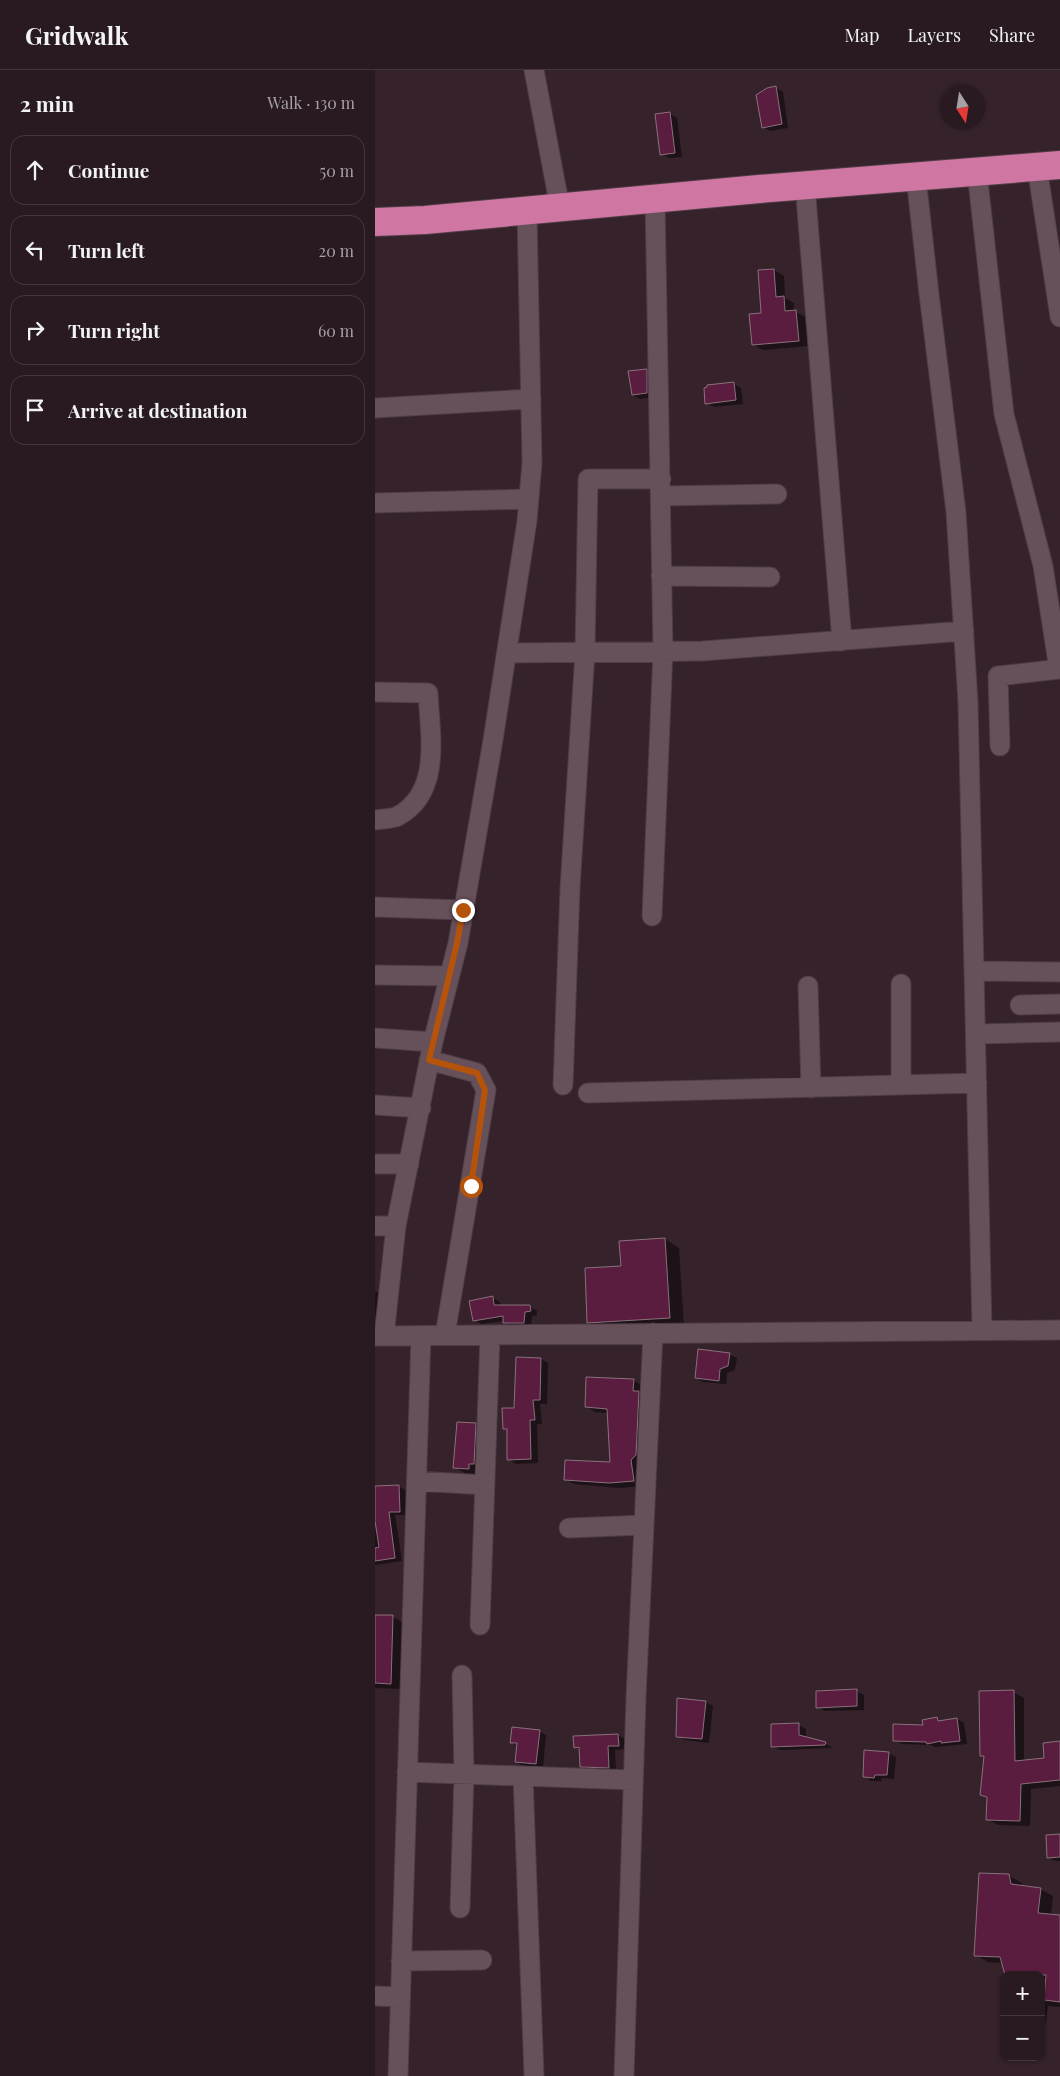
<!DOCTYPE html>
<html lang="en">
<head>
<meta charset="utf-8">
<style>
  body { margin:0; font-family:"Playfair Display",serif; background:#302329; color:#f1f3f6 }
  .controls { position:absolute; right:15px; bottom:15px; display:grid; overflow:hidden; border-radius:10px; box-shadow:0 1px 4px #0004 }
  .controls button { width:45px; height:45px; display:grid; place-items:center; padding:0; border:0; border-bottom:1px solid #44383e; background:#281a20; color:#f1f3f6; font:25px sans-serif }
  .compass { position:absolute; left:565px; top:15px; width:45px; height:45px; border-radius:50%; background:#281a20; box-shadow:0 1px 4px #0004; rotate:168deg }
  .stop { position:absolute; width:15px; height:15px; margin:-11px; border:4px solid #b45309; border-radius:50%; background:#fff }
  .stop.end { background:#b45309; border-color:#fff; box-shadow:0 1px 5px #0008 }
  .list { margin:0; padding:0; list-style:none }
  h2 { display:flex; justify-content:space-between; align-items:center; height:65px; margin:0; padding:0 20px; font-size:21px }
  h2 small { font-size:16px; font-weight:400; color:#a5a1a5 }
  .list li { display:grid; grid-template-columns:32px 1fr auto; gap:15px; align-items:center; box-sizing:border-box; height:70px; margin:0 10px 10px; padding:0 10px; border:1px solid #44383e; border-radius:15px }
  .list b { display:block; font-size:19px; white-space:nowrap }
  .list em { font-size:16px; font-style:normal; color:#a5a1a5 }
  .icon { flex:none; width:28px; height:28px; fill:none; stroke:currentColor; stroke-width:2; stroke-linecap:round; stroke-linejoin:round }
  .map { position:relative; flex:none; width:685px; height:2006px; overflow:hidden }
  header { display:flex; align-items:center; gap:30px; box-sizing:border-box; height:70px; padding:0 25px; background:#281a20; border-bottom:1px solid #44383e }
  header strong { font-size:24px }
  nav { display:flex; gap:28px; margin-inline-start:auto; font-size:18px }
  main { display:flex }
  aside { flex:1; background:#281a20 }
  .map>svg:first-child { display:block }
  .shadow { fill:#0007 }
  .building { fill:#5b1d3f; stroke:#89717c }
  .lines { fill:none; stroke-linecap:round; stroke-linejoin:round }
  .minor-casing { stroke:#4e3d45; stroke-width:21 }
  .highway-casing { stroke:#4e3d45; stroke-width:30 }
  .minor { stroke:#66505a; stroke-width:19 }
  .highway { stroke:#cf76a2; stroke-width:28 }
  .route { stroke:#b45309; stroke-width:6 }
</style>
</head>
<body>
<header>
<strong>Gridwalk</strong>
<nav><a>Map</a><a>Layers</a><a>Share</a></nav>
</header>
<main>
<aside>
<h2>2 min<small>Walk · 130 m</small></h2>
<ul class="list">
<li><svg class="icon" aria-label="ahead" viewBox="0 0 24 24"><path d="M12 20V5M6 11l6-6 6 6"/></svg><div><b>Continue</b></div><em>50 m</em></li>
<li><svg class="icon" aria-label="left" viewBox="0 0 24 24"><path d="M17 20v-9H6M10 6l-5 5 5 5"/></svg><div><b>Turn left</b></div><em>20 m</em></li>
<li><svg class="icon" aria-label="right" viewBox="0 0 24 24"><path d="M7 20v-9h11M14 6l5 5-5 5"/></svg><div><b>Turn right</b></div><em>60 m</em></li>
<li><svg class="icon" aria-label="arrive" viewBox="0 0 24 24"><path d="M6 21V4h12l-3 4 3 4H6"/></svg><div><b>Arrive at destination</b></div></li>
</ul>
</aside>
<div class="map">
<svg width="685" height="2006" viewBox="0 0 685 2006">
  <rect width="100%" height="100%" fill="#35222b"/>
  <path class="shadow" d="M401,18L408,22L413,58L395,61L388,57Z
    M295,44L302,48L307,87L294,88L287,84Z
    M399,200L409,206L410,228L419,233V241L430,247L433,276L388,280L378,274Z
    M272,300L279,304V327L265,329L258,325Z
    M359,314L366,318L368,334L339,337L332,333Z
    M290,1169L304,1178L309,1256L227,1261L213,1252L247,1197Z
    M0,1221L13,1227L10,1254H0Z
    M118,1228L125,1232L126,1236L155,1237L162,1241V1245L157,1246L156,1257L136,1256L129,1251L106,1254L99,1250Z
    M354,1284L362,1288L360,1300L352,1303L351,1314L328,1312L321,1308Z
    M142,1288L166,1289L173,1293L172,1334H165L167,1354H162L163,1393L141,1394L134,1389L133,1360L129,1358L140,1339Z
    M258,1310L268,1316V1416L244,1418L199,1414L190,1409L236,1393L233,1343L220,1342L211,1336Z
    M100,1354L111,1361L105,1405L90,1403L79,1397Z
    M24,1416L31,1421L32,1445H20L27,1491L0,1495V1417Z
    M0,1546L18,1547L29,1553L26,1619L0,1618Z
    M481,1621L489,1625V1640L450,1641L442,1637Z
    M638,1622L649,1628V1691L671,1689L685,1672V1716L656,1719L655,1756L623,1755L612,1749L613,1728L606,1724L610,1687L606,1685Z
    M331,1632L338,1636L334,1673L310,1670L302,1666Z
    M561,1648L567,1652L582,1649L589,1653L592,1674L560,1677L556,1675L527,1674L519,1670L550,1657Z
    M397,1655H424L431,1659V1668L450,1673L457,1678L405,1680L398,1676Z
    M164,1661L171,1665L168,1698L148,1696L141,1692L143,1676L136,1672Z
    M243,1665L250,1669V1679L240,1680L241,1701L214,1700L206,1696V1680L200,1677Z
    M513,1683L521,1687L519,1709L507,1708L506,1711H496L489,1706Z
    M685,1765V1791H680L673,1787Z
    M634,1806L647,1813V1817L665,1819L678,1826L676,1845L685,1846V1937L673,1936L669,1965H666V1905L628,1893L613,1892L601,1885Z
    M629,1924V1957L625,1954Z"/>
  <path class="building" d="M401,16L407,54L387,58L381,25L392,18Z
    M295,42L300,83L285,85L280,44Z
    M399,199L401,227L409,226L410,241L421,240L424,271L377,275L374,244L386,243L383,200Z
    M272,299V323L257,325L253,301Z
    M359,312L361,330L330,334L329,318L332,317V315Z
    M290,1168L295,1248L212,1253L210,1198L246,1196L244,1171Z
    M118,1226L119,1235H155L156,1241L150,1242L149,1253H128V1246L98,1251L94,1231Z
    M323,1279L355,1283L353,1296L345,1299L344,1311L320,1308Z
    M141,1287L166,1288L165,1330H158L160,1350H155L156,1389L132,1390V1359H128L127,1338H139Z
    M211,1307L259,1309L258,1321H264L261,1385L256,1390L259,1411L234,1413L189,1410L190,1390L235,1392L232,1339L210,1337Z
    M82,1352L101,1353L99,1394H94V1399L78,1398Z
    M24,1415L25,1442H14L20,1488L0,1491V1478L4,1477L0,1451V1416Z
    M0,1545H18L16,1614L0,1613Z
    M482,1619V1636L441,1638V1621Z
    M639,1620L640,1691L669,1688L668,1673L685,1671V1710L646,1714L645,1751L611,1750L612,1727L605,1725L609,1686H605L604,1621Z
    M302,1628L331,1631L327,1669L301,1667Z
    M562,1647L563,1651L582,1648L585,1671L566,1673V1671L552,1674L551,1672L518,1671V1654L548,1655L547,1650Z
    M424,1653V1665L451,1672L450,1675L396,1677V1654Z
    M137,1657L165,1660L161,1694L140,1692L142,1673H135Z
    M243,1664L244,1676H233L234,1698L205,1697L204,1677L199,1678L198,1666Z
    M489,1680L514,1682L512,1705H500L499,1708L488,1707Z
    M685,1764V1787L672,1788L671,1765Z
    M604,1803L634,1804L636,1814L666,1818L663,1843L685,1845V1932L669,1930L671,1905H630L625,1887L599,1886Z"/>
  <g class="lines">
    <defs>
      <path id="minor" d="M159,0L185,138
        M662,97L685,247
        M602,102L629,344L668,496L684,599
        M541,107L554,224L581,442L593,632L607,1260
        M430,115L467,571
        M0,338L156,329
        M286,426L402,424
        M0,433L154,429
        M286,506L395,507
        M132,583L328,581L589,561
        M0,622L53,623C55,665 67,722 23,746C17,749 7,749 0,750
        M625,676L623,606L685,599
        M0,837L88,840
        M277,846L288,581L280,129
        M599,901L685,902
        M0,905L73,906
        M526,914V1015
        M433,916L436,1018
        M645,935L685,934
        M601,964L685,962
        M0,968L58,972
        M54,990L102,1003L111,1020L70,1265
        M188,1015L195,818L210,582L213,409H286
        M213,1023L602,1013
        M0,1035L46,1038
        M0,1094H34
        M0,1156H21
        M0,1266L685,1260
        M9,1266L21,1156L58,972L83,873L118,670L152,451L157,393L152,141
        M42,1411L110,1415
        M194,1458L269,1455
        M105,1555L115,1265
        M32,1702L258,1710
        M148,1706L159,2006
        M85,1838L89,1704L87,1605
        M26,1891L107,1890
        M0,1926L25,1927
        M23,2006L46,1266
        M249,2006L261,1627L278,1263"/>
      <path id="highway" d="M0,152L50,150L384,119L685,95"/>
    </defs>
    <use href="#minor" class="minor-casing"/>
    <use href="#highway" class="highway-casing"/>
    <use href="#minor" class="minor"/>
    <use href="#highway" class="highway"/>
  </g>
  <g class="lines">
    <path class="route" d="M88,840L82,873L54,990L102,1003L110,1020L96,1116"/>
  </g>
</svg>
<div class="controls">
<button>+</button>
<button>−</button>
</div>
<svg class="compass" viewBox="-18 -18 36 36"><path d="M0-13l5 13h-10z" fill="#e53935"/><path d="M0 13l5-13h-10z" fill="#a5a1a5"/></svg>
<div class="stop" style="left:96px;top:1116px"></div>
<div class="stop end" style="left:88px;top:840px"></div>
</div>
</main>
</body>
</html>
